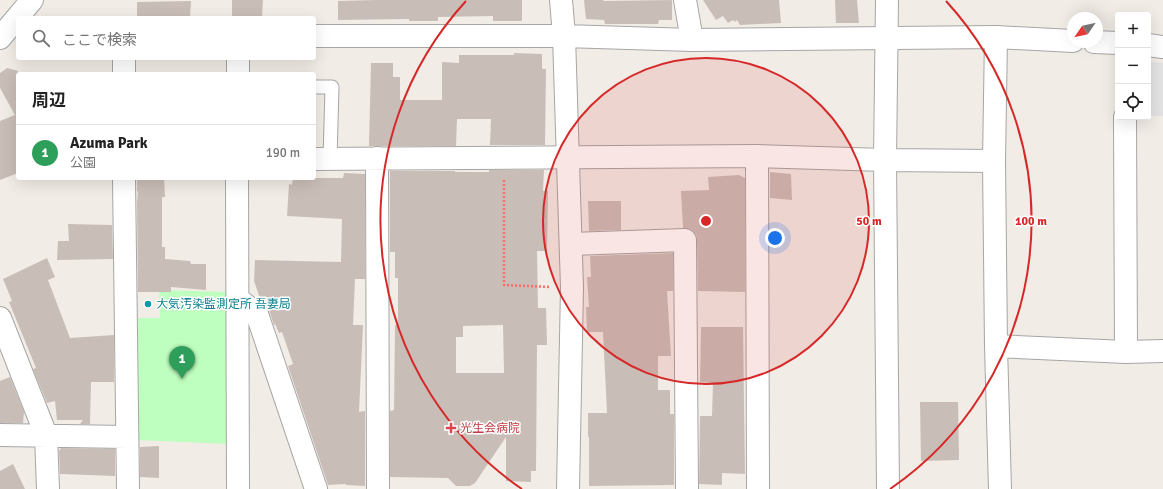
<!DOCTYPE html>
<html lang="ja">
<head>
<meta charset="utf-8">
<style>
  body { margin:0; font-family:Signika,"Noto Sans JP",sans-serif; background:#f2f2f2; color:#222 }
  .controls { position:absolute; right:12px; top:12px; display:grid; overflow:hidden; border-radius:4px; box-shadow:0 4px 16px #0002 }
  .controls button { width:36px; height:36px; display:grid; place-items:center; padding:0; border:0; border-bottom:1px solid #e0e0e0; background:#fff; color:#222; font:20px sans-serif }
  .compass { position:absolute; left:1067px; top:12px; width:36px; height:36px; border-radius:50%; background:#fff; box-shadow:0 4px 16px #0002; rotate:236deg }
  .you { position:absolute; left:775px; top:238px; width:14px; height:14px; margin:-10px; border:3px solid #fff; border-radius:50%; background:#1a73e8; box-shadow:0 0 0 6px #1a73e833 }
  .badge { display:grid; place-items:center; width:26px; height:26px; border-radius:50%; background:#cf0010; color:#fff; font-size:13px; font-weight:700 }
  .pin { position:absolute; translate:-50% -33px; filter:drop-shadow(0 1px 2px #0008) }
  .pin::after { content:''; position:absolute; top:21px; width:14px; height:12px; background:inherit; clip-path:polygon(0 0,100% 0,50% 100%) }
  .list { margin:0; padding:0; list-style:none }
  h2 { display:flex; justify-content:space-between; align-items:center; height:52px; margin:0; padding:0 16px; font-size:17px }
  h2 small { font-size:13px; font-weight:400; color:#767676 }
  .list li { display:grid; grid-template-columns:26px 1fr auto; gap:12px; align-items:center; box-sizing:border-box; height:56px; padding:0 16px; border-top:1px solid #e0e0e0 }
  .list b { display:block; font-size:15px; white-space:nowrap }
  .list p { margin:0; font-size:13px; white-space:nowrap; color:#767676 }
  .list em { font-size:13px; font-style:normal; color:#767676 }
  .icon { flex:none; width:22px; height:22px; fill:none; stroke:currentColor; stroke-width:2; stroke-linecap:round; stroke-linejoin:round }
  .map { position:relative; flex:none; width:1163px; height:489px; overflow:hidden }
  .search { position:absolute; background:#fff; box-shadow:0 4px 16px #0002; left:16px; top:16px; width:300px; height:44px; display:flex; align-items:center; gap:10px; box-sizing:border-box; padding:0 14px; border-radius:4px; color:#767676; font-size:15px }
  .panel { position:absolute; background:#fff; box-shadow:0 4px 16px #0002; left:16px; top:72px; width:300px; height:108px; border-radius:4px }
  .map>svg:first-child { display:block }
  .park { fill:#befebe }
  .parking { fill:#e3e3e3 }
  .building { fill:#c9beb7; fill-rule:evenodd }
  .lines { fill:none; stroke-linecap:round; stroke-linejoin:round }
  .service-casing { stroke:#a6a6a6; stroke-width:15 }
  .minor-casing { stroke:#a6a6a6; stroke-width:24 }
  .tertiary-casing { stroke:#a6a6a6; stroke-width:24 }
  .path { stroke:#ff6c68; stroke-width:2.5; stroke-dasharray:2 2; stroke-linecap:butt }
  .service { stroke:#fff; stroke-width:13 }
  .minor { stroke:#fff; stroke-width:22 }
  .tertiary { stroke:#fff; stroke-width:22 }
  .ring { fill:none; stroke:#d62828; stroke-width:2 }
  .culture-dot { fill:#0f9aa8; stroke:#fff; stroke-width:1.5 }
  .health-dot { fill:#e0444e; stroke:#fff; stroke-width:1.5 }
  .labels { text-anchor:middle; stroke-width:3; stroke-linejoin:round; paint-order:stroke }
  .culture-label { font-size:12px; fill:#0d838f; stroke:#fff; text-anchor:start }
  .health-label { font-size:12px; fill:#be3a42; stroke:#fff; text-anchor:start }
  .centre { fill:#d62828; stroke:#fff; stroke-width:2 }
  .ring-label { font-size:12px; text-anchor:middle; font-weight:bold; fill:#d62828; stroke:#fff; stroke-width:3; stroke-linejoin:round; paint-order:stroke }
</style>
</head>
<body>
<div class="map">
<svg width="1163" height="489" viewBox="0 0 1163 489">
  <rect width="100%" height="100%" fill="#f1ece5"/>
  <path class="park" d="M159,290L227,292L229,444L137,440L136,318H160Z"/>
  <path class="parking" d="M1148,62L1163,63V116H1148Z"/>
  <path class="building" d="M232,0H263L262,18H232Z
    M376,0H522V21H493V16L438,17V21H409V19L338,20V1Z
    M584,0H603L604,1L672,0V20H659L658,24H605L604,20L586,19Z
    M703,0H779L781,23L740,25L737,20L735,22L733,20L728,23L723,16L716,20Z
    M835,0H857L859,23H836Z
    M191,1L190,18L137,16V2Z
    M514,53L542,54V69H546L545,145H490L491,119H457L456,146H369L371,63H393V77H400V100H442V62L459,63V55H514Z
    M7,68L18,71V173L0,180V121L15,115L0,88V73Z
    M489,170H544L543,191H548L547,251H537L538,308H546L547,345H537L536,471H531V482L506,481V437L475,483L470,486H456L448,478L390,477V411L394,410L395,325H398V278H395V252H390V171H455V172H489ZM503,325L504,373H456V337H463V326Z
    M770,172L791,174L792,200L770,198Z
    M344,173L365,174V279H355L353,325H363L359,412L365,411V486L346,485V484L328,485L288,366L293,364L282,332L279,333L275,324L274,325L269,310L261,301L254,281L255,260L341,262L342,219L287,216L289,184L292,185L293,178H343Z
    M739,175L745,178V292L698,291L697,240L696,234L691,229L683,228L681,191L709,190L708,177Z
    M137,178H164L165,197H162V247H165V259L190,261L191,264H206V290L171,287V292H138L137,202L138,192L137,191Z
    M588,201H621V230L589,231Z
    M68,224L112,225L113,259L57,260L58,241H69Z
    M673,253V291H667L671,356H658V390H670V414H674V485L589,486V437H588V413H607L603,332H587L586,307H589L587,277H591L590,256Z
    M47,258L55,277L48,280L70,338L114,335V382H91L90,424H80L83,420H57L55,401L47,403L33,369L36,368L9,302L12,301L3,279Z
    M701,327H743L745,474L722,473V485L699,484L700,416H712L713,383L700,382Z
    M10,377L24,412L23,423H0V381Z
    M920,402H958L959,460L921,461Z
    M159,446V478L140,477V447Z
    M61,448L115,449V476L60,474L59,451Z
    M13,464L25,489H0V471Z"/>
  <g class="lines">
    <defs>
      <path id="service" d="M314,87H332L330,159"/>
      <path id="minor" d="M685,0L692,40
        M887,0L885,160L888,489
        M996,37L994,161L996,346L1000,489
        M124,58V74
        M238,74V58
        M1125,117L1126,352
        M757,156L758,489
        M377,158L378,489
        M314,159L757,156L885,160L994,161
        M124,178L128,489
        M237,178L238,489
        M571,244L685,240L687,489
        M238,299L257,314L316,489
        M0,318L46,435L48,489
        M996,346L1126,352L1163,351
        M0,435L127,437"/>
      <path id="tertiary" d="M561,0L564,36L572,288L568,489
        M314,36H564L692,40L996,37L1073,41
        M0,38L32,0
        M1094,42L1118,43
        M1148,45L1163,47"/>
    </defs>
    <use href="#service" class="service-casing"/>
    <use href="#minor" class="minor-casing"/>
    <use href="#tertiary" class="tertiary-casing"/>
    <path class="path" d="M504,180V285L550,287"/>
    <use href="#service" class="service"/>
    <use href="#minor" class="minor"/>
    <use href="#tertiary" class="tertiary"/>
  </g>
  <circle cx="706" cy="221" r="163" fill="#d62828" fill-opacity=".12"/>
  <g class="ring">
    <circle cx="706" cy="221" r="163"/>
    <path d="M522 489A325 325 0 0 1 466 1M946 1A325 325 0 0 1 890 489"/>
  </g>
  <circle class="culture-dot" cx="148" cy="304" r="4"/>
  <path class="health-dot" d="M449 422h4v4h4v4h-4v4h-4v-4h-4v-4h4z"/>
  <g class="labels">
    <g class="culture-label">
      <text x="156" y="308">大気汚染監測定所 吾妻局</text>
    </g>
    <g class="health-label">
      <text x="460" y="432">光生会病院</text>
    </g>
  </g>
  <circle cx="706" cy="221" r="6" class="centre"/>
  <g class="ring-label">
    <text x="869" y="225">50 m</text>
    <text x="1031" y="225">100 m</text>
  </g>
</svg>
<div class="controls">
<button>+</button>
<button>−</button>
<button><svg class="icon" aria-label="locate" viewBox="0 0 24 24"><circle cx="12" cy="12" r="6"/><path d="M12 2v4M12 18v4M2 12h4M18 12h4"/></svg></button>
</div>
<svg class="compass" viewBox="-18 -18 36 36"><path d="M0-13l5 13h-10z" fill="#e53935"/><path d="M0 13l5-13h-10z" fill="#767676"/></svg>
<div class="you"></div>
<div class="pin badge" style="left:182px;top:379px;background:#2e9e5b">1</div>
<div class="search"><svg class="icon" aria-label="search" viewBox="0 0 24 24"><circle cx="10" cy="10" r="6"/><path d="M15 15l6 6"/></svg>ここで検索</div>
<section class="panel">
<h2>周辺<small></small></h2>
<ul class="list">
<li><span class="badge" style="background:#2e9e5b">1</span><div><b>Azuma Park</b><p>公園</p></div><em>190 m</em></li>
</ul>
</section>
</div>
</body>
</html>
